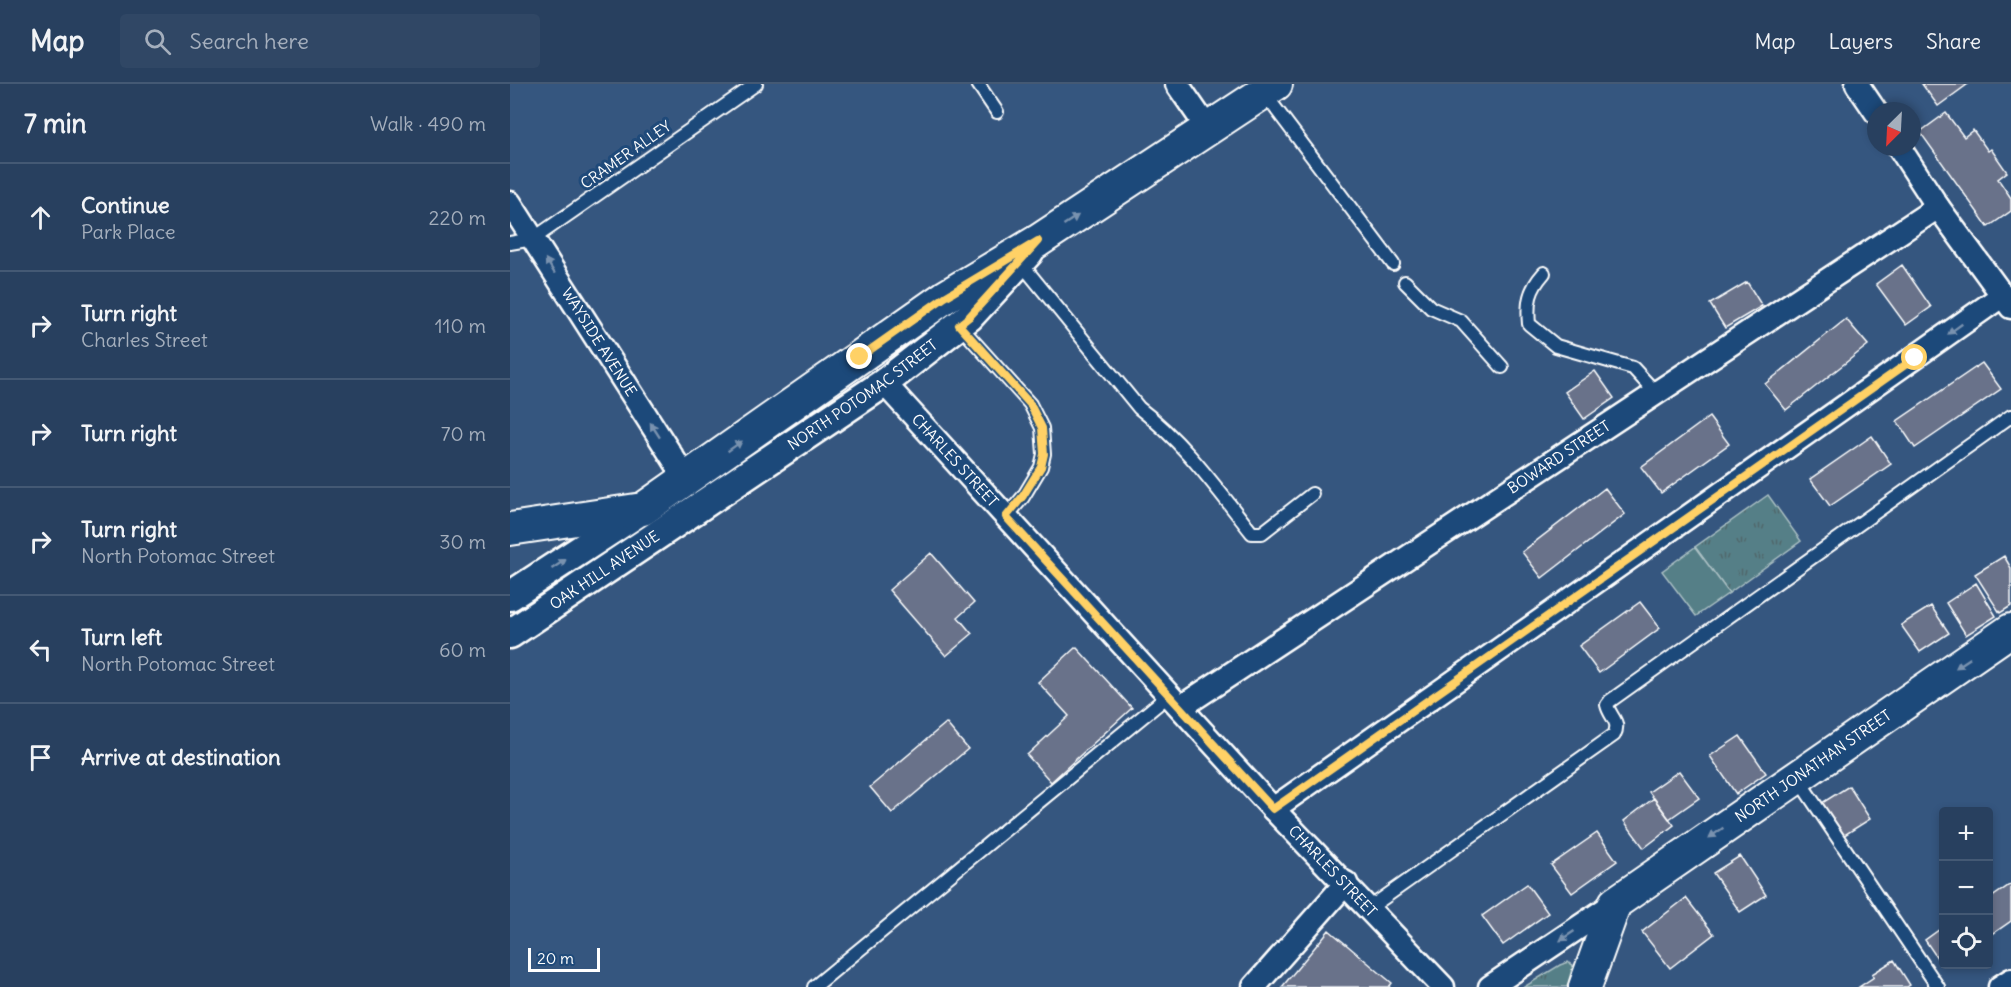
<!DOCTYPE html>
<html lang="en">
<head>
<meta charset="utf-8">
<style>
  body { margin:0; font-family:Delius,sans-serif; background:#304765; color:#f1f3f6 }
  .controls { position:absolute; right:18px; bottom:18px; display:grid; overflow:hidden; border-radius:6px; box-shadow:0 3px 9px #0003 }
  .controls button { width:54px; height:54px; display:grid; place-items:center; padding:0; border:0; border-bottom:2px solid #445974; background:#28405f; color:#f1f3f6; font:30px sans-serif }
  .compass { position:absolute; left:1357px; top:18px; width:54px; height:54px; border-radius:50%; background:#28405f; box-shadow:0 3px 9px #0003; rotate:204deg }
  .scale { position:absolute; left:18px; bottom:15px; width:72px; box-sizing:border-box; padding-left:6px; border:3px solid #fff; border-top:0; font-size:16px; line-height:21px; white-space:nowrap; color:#fff; -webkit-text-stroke:4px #1f4a7a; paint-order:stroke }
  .stop { position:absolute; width:18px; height:18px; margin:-14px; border:4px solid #ffd166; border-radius:50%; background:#fff }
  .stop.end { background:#ffd166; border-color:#fff; box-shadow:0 2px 6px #0008 }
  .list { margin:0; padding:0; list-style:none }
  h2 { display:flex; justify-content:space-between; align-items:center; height:78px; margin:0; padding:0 24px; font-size:26px }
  h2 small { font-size:20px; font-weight:400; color:#a5afbd }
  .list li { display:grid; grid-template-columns:39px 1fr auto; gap:18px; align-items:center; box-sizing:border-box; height:108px; padding:0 24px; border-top:2px solid #445974 }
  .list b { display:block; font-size:22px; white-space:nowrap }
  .list p { margin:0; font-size:20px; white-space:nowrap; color:#a5afbd }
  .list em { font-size:20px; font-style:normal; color:#a5afbd }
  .icon { flex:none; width:33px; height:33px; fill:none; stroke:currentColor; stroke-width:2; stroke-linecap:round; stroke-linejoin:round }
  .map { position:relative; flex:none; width:1501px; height:903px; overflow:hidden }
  header { display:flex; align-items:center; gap:36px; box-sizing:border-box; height:84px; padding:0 30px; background:#28405f; border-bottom:2px solid #445974 }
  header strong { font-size:28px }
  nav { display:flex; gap:33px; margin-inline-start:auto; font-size:21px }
  .search { width:420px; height:54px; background:#304765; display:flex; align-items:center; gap:15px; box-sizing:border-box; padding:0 21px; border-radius:6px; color:#a5afbd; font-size:22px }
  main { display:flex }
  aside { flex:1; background:#28405f }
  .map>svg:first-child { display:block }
  .park { fill:url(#park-tufts); stroke:#aabfc3; stroke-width:1.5 }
  .pitch { fill:#557f87; stroke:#aabfc3; stroke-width:1.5 }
  .building { fill:#69728a; stroke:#fff; stroke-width:1.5 }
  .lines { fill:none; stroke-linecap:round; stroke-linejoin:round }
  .service-casing { stroke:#fff; stroke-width:16 }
  .minor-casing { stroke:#fff; stroke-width:27 }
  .tertiary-casing { stroke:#fff; stroke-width:33 }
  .secondary-casing { stroke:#fff; stroke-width:36 }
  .service { stroke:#1f4a7a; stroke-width:12 }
  .minor { stroke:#1f4a7a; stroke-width:22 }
  .tertiary { stroke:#1f4a7a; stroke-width:28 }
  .secondary { stroke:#1f4a7a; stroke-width:32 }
  .oneway { fill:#7992af }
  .route { stroke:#ffd166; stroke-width:8 }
  .labels { text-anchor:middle; stroke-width:6; stroke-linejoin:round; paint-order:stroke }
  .street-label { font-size:15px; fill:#fff; stroke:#1f4a7a }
</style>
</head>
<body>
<header>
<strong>Map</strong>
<div class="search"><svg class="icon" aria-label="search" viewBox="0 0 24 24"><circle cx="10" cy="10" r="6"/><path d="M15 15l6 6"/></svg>Search here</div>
<nav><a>Map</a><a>Layers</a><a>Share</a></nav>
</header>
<main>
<aside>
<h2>7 min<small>Walk · 490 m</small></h2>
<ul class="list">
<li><svg class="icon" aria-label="ahead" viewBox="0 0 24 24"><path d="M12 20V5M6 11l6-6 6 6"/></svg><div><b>Continue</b><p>Park Place</p></div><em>220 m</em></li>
<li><svg class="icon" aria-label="right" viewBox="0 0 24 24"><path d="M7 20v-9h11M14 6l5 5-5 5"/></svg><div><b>Turn right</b><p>Charles Street</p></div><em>110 m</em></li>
<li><svg class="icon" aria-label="right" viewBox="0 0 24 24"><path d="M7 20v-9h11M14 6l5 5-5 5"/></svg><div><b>Turn right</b></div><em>70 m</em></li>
<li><svg class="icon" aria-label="right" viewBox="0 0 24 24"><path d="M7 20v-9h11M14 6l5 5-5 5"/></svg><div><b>Turn right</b><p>North Potomac Street</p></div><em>30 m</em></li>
<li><svg class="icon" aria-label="left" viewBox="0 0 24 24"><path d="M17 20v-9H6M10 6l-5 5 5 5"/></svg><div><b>Turn left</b><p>North Potomac Street</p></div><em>60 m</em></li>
<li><svg class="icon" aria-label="arrive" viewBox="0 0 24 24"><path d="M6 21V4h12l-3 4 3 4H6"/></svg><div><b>Arrive at destination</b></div></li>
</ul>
</aside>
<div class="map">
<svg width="1501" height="903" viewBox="0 0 1501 903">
  <defs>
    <pattern id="park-tufts" width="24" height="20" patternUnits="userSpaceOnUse" patternTransform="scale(1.5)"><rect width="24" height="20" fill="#557f87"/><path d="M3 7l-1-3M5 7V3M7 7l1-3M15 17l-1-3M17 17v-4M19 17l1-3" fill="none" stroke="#50666a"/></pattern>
  </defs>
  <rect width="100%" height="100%" fill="#35567f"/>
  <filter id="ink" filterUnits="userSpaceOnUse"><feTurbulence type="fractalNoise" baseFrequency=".0167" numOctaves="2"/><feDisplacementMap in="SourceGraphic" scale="12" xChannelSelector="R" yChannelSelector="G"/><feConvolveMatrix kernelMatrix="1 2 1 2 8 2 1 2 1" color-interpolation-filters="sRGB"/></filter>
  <g filter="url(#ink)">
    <path class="park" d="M1258,411L1291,457L1219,509L1185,463Z
      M1058,878L1063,881L1057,903H1014L1050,881Z"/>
    <path class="pitch" d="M1185,463L1219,509L1186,532L1152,487Z"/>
    <path class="building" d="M1412,0H1458L1428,22Z
      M1436,29L1454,53L1463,46L1478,67L1481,65L1497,88L1488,95L1501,114V127L1478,143L1410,48Z
      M1392,181L1421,223L1396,241L1366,200Z
      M1237,198L1252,222L1215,244L1200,220Z
      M1336,235L1358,261L1276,326L1255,300Z
      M1472,279L1491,305L1405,364L1387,337Z
      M1085,287L1104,314L1074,335L1055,308Z
      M1199,333L1219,360L1151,409L1131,383Z
      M1362,352L1381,380L1320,422L1300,395Z
      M1095,404L1115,430L1032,494L1012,468Z
      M421,469L464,519L448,533L462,550L436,572L379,506Z
      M1494,472L1501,484V522L1490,529L1465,490Z
      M1466,499L1486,532L1456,551L1436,519Z
      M1130,518L1150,544L1089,589L1069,562Z
      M1421,522L1439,549L1410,568L1391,541Z
      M566,563L622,624L541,698L517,671L559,632L528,598Z
      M436,639L458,665L382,729L360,703Z
      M1230,652L1256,689L1226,710L1200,672Z
      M1169,687L1189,714L1159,735L1139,708Z
      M1339,702L1360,735L1333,752L1312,719Z
      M1144,714L1164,741L1134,764L1114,737Z
      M1087,749L1107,777L1062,809L1041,781Z
      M1230,772L1256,811L1230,828L1203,789Z
      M1017,800L1038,829L993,861L972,832Z
      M1501,800V837L1478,853V816Z
      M1176,814L1204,850L1160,884L1132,848Z
      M1433,843L1434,880L1432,881L1415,856Z
      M819,846L882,899L879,903H772Z
      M1384,876L1400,901L1397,903H1349L1364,893L1362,890Z"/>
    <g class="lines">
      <defs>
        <path id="service" d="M468,0L487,28
          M754,9L883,180
          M0,159L23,155L246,0
          M510,178L629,324C674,358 707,405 742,449H752L802,410
          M1034,189C1019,206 1017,218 1019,240L1046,262L1123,284L1146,309
          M895,198L921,224L951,237L992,283
          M449,241L520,320L532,344L534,370L531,383L513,413L496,433
          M1288,695L1428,903
          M858,825L1104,651C1111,637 1100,634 1097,621L1100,617L1501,332
          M304,903L659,611"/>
        <g id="minor">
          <path d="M667,0L698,45"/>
          <path d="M1347,0L1366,28"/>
          <path d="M1389,63L1428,123L1501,223"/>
          <path id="s1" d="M0,119L177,396"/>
          <path id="s2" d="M374,299L763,725L933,903"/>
          <path id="s3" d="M671,623L1428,123"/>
          <path d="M763,725L1493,211"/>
          <path d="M744,903L836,799"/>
          <path d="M980,903L1105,819"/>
          <path d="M1490,903L1501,896"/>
        </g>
        <g id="tertiary">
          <path d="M0,512L133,425"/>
          <path id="s4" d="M0,550L374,299L459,233L519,168"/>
        </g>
        <g id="secondary">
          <path d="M0,445L133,425L435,213L528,157L766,0"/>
          <path id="s5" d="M1075,903L1105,819L1501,546"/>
        </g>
      </defs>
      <use href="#service" class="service-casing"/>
      <use href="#minor" class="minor-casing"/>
      <use href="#tertiary" class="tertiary-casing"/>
      <use href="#secondary" class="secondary-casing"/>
      <use href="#service" class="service"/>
      <use href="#minor" class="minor"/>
      <use href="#tertiary" class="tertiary"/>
      <use href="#secondary" class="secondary"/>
    </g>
    <defs><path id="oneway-solid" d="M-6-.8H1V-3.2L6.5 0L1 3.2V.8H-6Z" transform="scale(1.5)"/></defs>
    <g class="oneway">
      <use href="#oneway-solid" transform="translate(561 136) rotate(-33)"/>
      <use href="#oneway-solid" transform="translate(40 182) rotate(-122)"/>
      <use href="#oneway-solid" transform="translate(1445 245) rotate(144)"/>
      <use href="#oneway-solid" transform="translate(145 346) rotate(-123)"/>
      <use href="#oneway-solid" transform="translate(225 362) rotate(-35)"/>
      <use href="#oneway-solid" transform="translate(49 480) rotate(-33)"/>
      <use href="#oneway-solid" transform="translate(1453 579) rotate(146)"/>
      <use href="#oneway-solid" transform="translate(1206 749) rotate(145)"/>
      <use href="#oneway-solid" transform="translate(1057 852) rotate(146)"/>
    </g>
  </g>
  <g class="lines" filter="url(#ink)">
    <path class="route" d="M350,273L435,213L528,157L459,233L449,241L520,320L532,344L534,370L531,383L513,412L496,433L763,725L1405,274"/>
  </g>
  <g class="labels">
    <g class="street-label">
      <text transform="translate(116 71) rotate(-35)" y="5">CRAMER ALLEY</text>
      <text dy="5" stroke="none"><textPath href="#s1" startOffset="165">WAYSIDE AVENUE</textPath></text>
      <text dy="5" stroke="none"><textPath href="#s4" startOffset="426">NORTH POTOMAC STREET</textPath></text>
      <text dy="5" stroke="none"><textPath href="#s3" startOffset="453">BOWARD STREET</textPath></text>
      <text dy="5" stroke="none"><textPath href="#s2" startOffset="105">CHARLES STREET</textPath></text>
      <text dy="5" stroke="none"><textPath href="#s4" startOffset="114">OAK HILL AVENUE</textPath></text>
      <text dy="5" stroke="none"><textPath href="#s5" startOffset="330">NORTH JONATHAN STREET</textPath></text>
      <text dy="5" stroke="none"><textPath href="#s2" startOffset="663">CHARLES STREET</textPath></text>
    </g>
  </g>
</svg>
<div class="controls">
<button>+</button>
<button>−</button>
<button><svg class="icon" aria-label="locate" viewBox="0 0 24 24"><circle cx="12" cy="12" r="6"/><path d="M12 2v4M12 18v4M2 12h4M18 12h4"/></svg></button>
</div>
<svg class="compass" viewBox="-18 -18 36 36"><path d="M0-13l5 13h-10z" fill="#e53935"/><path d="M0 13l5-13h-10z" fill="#a5afbd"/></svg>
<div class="scale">20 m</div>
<div class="stop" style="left:1405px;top:274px"></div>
<div class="stop end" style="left:350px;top:273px"></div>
</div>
</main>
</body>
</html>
